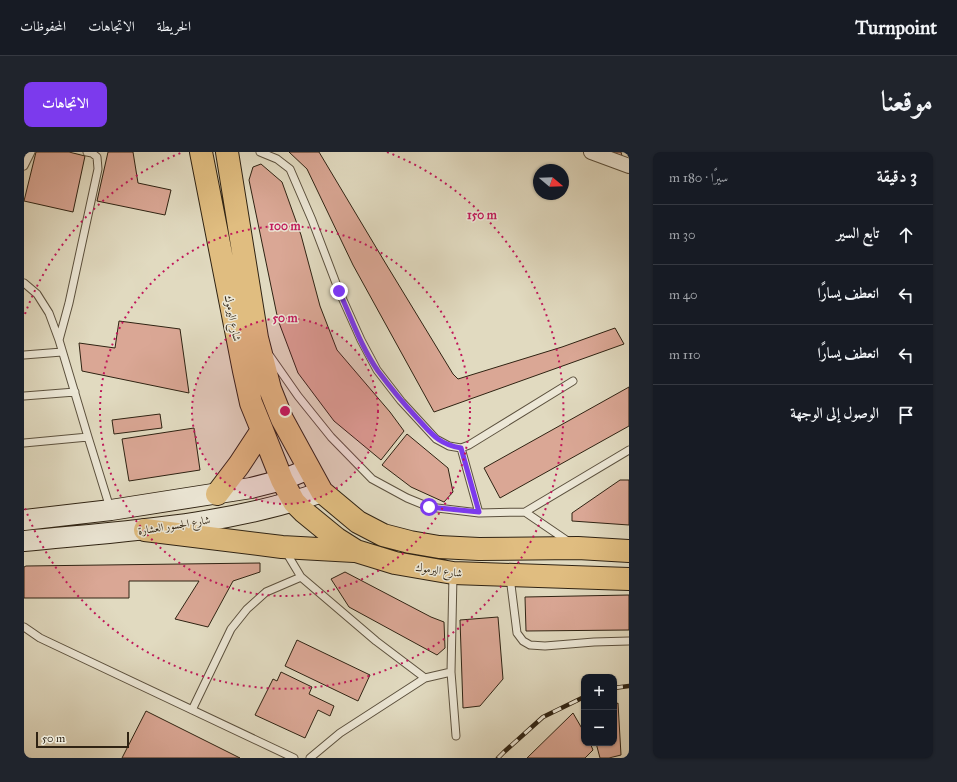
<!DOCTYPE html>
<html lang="ar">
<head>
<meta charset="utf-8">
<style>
  body { margin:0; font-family:"IM FELL Great Primer",Amiri,serif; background:#20242c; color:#f1f3f6; direction:rtl }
  .controls { position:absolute; right:12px; bottom:12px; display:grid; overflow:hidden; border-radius:8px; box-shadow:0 1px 3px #0004 }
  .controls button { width:36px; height:36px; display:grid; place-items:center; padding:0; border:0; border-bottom:1px solid #363941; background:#171b24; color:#f1f3f6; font:20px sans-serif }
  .compass { position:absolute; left:509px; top:12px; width:36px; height:36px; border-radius:50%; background:#171b24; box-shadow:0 1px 3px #0004; rotate:109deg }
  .scale { position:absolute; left:12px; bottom:10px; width:93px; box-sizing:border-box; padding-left:4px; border:2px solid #2f2313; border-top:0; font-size:11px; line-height:14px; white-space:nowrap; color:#2f2313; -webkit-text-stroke:3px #ece7d6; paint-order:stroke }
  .stop { position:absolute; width:12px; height:12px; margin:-9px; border:3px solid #7c3aed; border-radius:50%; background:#fff }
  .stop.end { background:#7c3aed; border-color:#fff; box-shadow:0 1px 4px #0008 }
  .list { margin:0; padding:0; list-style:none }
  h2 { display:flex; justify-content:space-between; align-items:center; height:52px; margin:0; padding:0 16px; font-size:17px }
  h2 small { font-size:13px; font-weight:400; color:#9ea1a6 }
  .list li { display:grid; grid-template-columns:26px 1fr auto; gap:12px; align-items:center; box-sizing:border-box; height:60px; padding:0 16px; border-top:1px solid #363941 }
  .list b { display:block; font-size:15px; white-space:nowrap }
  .list em { font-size:13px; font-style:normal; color:#9ea1a6 }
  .icon { flex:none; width:22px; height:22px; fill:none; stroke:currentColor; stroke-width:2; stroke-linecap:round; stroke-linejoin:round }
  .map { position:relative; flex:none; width:605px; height:606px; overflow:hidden; direction:ltr; border-radius:8px }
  header { display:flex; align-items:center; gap:24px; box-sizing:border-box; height:56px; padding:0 20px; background:#171b24; border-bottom:1px solid #363941 }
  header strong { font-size:19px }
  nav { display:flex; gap:22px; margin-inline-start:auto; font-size:14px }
  .intro { display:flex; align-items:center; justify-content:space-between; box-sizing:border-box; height:96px; padding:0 24px }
  h1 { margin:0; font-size:28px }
  .button { padding:10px 18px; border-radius:8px; background:#7c3aed; color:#fff; font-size:14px; font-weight:700 }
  main { display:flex; gap:24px; padding:0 24px }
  aside { flex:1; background:#171b24; border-radius:8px; box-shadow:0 1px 3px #0004 }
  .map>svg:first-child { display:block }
  .building { fill:#daa795; stroke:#2f2313 }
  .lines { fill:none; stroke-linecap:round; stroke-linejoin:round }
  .service-casing { stroke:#5c513e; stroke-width:9 }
  .minor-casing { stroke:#5c513e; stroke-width:16 }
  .secondary-casing { stroke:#2f2313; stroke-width:22 }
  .trunk-casing { stroke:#2f2313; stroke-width:24 }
  .service { stroke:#ece7d6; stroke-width:7 }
  .minor { stroke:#ece7d6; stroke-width:14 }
  .secondary { stroke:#ece7d6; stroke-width:20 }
  .trunk { stroke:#e0bd80; stroke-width:22 }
  .rail-casing { stroke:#2f2313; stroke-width:4.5 }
  .rail { stroke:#ece7d6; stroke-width:3; stroke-dasharray:9; stroke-linecap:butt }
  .route { stroke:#7c3aed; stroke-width:5 }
  .ring { fill:none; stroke:#c2185b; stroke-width:2; stroke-dasharray:2 4 }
  .labels { text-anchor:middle; stroke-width:3; stroke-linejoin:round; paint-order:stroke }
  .street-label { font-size:11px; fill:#2f2313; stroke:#ece7d6 }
  .centre { fill:#c2185b; stroke:#ece7d6; stroke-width:2 }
  .ring-label { font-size:12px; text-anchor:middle; font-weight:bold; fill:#c2185b; stroke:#ece7d6; stroke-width:3; stroke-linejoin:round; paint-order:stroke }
</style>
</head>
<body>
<header>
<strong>Turnpoint</strong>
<nav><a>الخريطة</a><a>الاتجاهات</a><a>المحفوظات</a></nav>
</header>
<div class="intro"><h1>موقعنا</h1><a class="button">الاتجاهات</a></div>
<main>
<aside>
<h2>3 دقيقة<small>سيرًا · 180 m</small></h2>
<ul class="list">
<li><svg class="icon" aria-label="ahead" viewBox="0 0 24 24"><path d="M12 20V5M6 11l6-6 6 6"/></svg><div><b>تابع السير</b></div><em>30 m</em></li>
<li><svg class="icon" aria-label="left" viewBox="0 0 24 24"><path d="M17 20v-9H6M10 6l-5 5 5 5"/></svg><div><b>انعطف يسارًا</b></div><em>40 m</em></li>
<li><svg class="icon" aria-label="left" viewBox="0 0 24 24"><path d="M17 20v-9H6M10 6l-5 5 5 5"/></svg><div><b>انعطف يسارًا</b></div><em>110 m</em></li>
<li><svg class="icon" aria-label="arrive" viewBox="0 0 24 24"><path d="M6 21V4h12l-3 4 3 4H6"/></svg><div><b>الوصول إلى الوجهة</b></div></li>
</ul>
</aside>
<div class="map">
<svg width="605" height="606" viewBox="0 0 605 606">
  <rect width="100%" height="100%" fill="#e1dac0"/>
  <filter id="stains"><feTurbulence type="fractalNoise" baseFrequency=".005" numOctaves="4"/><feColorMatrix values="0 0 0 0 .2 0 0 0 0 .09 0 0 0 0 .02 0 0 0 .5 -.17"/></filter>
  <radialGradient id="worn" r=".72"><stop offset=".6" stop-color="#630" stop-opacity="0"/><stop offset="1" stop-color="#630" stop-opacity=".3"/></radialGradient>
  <path class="building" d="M12,0H45L61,4L49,60L0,49Z
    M84,0H109L114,31L147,38L141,63L73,49Z
    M265,0H295L362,112L429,222L434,227L538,195L591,176L600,192L410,260L329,113L283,17Z
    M587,0H597L598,4Z
    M237,12L258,30L277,83L296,154L313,198L366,260L380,279L357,308L310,269L274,221L254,168L225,28L229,15Z
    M95,169L156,177L165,241L58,219L55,191L91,196Z
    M605,235V274L476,346L460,316Z
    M136,262L138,276L90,282L88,268Z
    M170,276L176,318L105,329L98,287Z
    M383,282L424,316L429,340L420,350L387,335L358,313Z
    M596,328H605V373L548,369V361Z
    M236,411V420L209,429L184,475L151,467L175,429H105V446H0V415L2,414Z
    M321,420L407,465L420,470L421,496L413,503L325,455L307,427Z
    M605,443V478L502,479L501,445Z
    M474,465L479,527L456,554L439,556L436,468Z
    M273,488L346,523L334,549L261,514Z
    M257,520L288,535L285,542L310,554L306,564L294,558L281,586L231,563L249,527L253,529Z
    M594,551L597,603L585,606H576L572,591H590V553Z
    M122,559L216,606H98Z
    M549,561L560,580V591H566L569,598L561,606H503Z"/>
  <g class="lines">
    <defs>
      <path id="service" d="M236,0L253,7L266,17L288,68L315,139L337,188L353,218L377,249L412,287L425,294L437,296L455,361
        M0,14L7,0
        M0,131L13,142L25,161L35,188L64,285L86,356
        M35,188L45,151L74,17L73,5L68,1L63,0
        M0,203L38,200
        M246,204L274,244L307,285L348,327L383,346L405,355L455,361L501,360L545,390
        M0,244L51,240
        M0,291L64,285
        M437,296L445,293L549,229
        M501,360L605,298
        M262,400L277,425L352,489L401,526L427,520
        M429,423L427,520L432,584
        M486,425L493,481L499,489L506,493L521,494L570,490L605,489
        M0,475L16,486L270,606
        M168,558L207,477L223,457L242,440L277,425
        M286,606L316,581L401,526"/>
      <path id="minor" d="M567,0L605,14"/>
      <path id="secondary" d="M0,368L87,358L227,336L258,328L285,317
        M0,389C100,379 202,374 298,340"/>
      <path id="trunk" d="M177,0L220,219L227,251L238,278L258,328L270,350L280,360L313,387L332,399L371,411L429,421L605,427
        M203,0L233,186L246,237L258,267L298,340L334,370L359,383L386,390L415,395L455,397L554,396L605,399
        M193,342L215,313L238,278
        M121,378L258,395L330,399"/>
    </defs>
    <use href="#service" class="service-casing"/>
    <use href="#minor" class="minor-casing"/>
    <use href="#secondary" class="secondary-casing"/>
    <use href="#trunk" class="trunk-casing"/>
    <use href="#service" class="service"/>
    <use href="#minor" class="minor"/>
    <use href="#secondary" class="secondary"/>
    <use href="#trunk" class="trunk"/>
    <defs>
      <path id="rail" d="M590,536L605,534
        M474,606L480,600L519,565L560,545"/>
    </defs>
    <use href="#rail" class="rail-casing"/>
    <use href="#rail" class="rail"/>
  </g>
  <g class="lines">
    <path class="route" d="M315,139C327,165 337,195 354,219C366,235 379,251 393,266C408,282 414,292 437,296L455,360L405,355"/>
  </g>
  <circle cx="261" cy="259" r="93" fill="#c2185b" fill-opacity=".12"/>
  <g class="ring">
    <circle cx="261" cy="259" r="93"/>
    <circle cx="261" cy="259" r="185"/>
    <path d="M1 162A278 278 0 0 1 159 0M363 0A278 278 0 1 1 1 356"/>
  </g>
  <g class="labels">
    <g class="street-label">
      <text transform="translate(209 166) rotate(79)" y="4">شارع اليرموك</text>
      <text transform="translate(150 373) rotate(-9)" y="4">شارع الجسور العشارة</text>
      <text transform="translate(415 418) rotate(8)" y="4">شارع اليرموك</text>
    </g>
  </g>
  <circle cx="261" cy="259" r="6" class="centre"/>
  <g class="ring-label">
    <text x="458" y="67">150 m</text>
    <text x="261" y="78">100 m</text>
    <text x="261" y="170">50 m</text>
  </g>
  <rect width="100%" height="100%" filter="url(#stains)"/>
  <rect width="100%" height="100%" fill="url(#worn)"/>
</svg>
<div class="controls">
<button>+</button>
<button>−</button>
</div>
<svg class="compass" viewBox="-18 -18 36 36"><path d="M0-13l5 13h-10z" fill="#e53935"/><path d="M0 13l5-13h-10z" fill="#9ea1a6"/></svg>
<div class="scale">50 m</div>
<div class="stop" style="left:405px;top:355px"></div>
<div class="stop end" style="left:315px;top:139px"></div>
</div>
</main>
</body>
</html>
